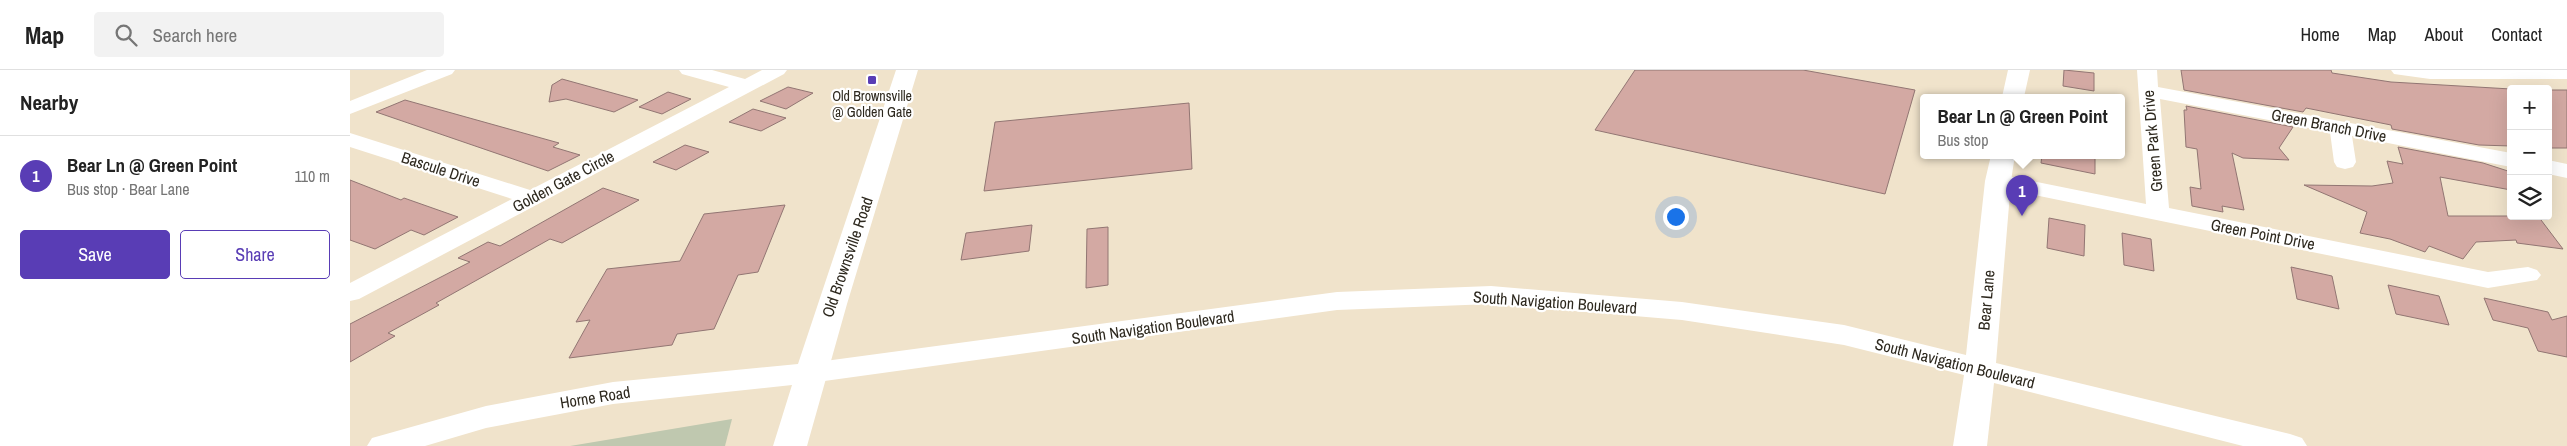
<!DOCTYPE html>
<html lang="en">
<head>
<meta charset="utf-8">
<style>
  body { margin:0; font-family:"Archivo Narrow",sans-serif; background:#f2f2f2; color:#222 }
  .controls { position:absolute; right:15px; top:15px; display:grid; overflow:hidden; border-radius:5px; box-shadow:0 5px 20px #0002 }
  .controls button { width:45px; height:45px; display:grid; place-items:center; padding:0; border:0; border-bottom:1px solid #e0e0e0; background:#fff; color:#222; font:25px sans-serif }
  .you { position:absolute; left:1325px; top:146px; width:18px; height:18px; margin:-12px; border:4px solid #fff; border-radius:50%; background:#1a73e8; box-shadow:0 0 0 8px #1a73e833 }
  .badge { display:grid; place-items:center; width:32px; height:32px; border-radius:50%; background:#593db5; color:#fff; font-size:16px; font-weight:700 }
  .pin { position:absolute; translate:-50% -41px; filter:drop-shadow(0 1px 2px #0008) }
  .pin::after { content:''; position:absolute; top:26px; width:18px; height:15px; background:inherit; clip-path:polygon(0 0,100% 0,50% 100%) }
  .popup { position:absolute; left:1570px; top:24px; width:205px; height:65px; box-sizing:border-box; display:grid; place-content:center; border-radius:5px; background:#fff; filter:drop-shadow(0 1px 4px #0005); font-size:16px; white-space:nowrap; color:#767676 }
  .popup b { font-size:19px; color:#222 }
  .popup::after { content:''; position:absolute; left:50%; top:100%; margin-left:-10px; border:10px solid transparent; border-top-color:#fff }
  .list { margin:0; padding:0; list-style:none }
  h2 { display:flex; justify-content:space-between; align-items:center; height:65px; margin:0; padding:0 20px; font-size:21px }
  h2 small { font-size:16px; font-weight:400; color:#767676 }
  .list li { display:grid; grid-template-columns:32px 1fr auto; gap:15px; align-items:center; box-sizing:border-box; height:80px; padding:0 20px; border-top:1px solid #e0e0e0 }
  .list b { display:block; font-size:19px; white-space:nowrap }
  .list p { margin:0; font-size:16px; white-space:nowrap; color:#767676 }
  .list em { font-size:16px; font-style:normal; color:#767676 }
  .actions { display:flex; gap:10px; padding:15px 20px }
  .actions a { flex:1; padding:11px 0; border:1px solid #593db5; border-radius:5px; text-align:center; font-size:18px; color:#593db5 }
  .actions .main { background:#593db5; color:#fff }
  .icon { flex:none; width:28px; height:28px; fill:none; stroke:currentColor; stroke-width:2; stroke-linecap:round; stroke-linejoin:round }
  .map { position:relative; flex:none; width:2217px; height:376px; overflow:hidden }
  header { display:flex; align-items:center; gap:30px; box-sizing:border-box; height:70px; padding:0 25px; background:#fff; border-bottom:1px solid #e0e0e0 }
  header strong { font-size:24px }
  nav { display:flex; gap:28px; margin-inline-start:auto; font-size:18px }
  .search { width:350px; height:45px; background:#f2f2f2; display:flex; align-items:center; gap:12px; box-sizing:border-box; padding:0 18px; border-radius:5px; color:#767676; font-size:19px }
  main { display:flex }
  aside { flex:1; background:#fff }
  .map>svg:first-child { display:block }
  .green { fill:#bfc8af }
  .building { fill:#d3a9a3; stroke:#927673 }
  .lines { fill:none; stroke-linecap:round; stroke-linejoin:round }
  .minor { fill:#fff; fill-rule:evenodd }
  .tertiary { fill:#fff; fill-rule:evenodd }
  .secondary { fill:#fff; fill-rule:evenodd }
  .poi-dot { fill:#593db5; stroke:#fff; stroke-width:2 }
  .labels { text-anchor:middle; stroke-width:4.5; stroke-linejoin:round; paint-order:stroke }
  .far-poi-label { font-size:14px; fill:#2d281e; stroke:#fff }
  .street-label { font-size:16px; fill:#2d281e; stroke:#fff }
</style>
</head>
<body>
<header>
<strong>Map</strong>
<div class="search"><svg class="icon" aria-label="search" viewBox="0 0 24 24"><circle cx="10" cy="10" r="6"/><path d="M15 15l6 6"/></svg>Search here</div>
<nav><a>Home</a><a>Map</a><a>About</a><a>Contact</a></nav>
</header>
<main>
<aside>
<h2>Nearby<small></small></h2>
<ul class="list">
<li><span class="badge">1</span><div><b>Bear Ln @ Green Point</b><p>Bus stop · Bear Lane</p></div><em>110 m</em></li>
</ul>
<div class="actions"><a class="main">Save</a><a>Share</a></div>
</aside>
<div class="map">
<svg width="2217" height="376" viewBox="0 0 2217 376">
  <rect width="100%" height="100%" fill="#f0e3cb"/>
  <path class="green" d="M382,349L375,376H220Z"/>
  <path class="building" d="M1285,0H1453L1565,20L1535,124L1245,60Z
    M1714,0L1744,3V21L1713,16Z
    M1831,0H1981L1982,3L2041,12L2161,19V76L2129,75L2042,59L2041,55L1956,38L1953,42L1834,20Z
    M212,9L288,30L264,42L216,29L199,32L202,15Z
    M438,17L463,23L436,39L410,31Z
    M2198,20H2217V78H2198Z
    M318,22L341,29L312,44L289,37Z
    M55,30L209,73L203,77L230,85L198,101L26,42Z
    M839,33L842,99L634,121L645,52Z
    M1836,36L1943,57L1929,78L1939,90L1893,88L1882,83L1894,140L1872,136L1873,142L1842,136L1840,117L1851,119L1847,79L1836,77L1834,40H1837Z
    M403,39L436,48L411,61L379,52Z
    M335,75L359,82L326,100L303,92Z
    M2048,77L2133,93L2161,102V120L2090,107L2098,146H2188L2213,179L2167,173L2166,170L2126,172L2113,189L2079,176L2075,182L2040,169L2010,163L2017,142L1954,115L2022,116L2043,113L2037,91L2053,94Z
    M1692,85H1745V104L1691,93Z
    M0,110L51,130L54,128L108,147L74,165L61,160L25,179L0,170Z
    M253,118L289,130L212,173L200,169L86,233L89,235L38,263L45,266L0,292V254L120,192L108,188L138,172L150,176Z
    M435,135L408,202L388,205L364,259L327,264L322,275L219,288L240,250L226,252L257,199L330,191L354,144Z
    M1699,148L1735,155L1734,186L1697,178Z
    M682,155L679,181L611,190L616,163Z
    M758,157V215L736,218L737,159Z
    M1772,163L1801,169L1804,201L1774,195Z
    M1941,197L1982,206L1989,239L1947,229Z
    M2038,215L2089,226L2099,255L2046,244Z
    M2134,228L2198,242L2202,250L2217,246V287L2188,281L2178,258L2143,250Z"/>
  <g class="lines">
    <path class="minor" d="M77,0H105L102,4L0,44V31Z
      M329,0H362L395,9L412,0H437L434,4L9,229L0,231V213L162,129L0,77V63L180,120L379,17L332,4Z
      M1787,0H1807L1808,17L2161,83V97L2002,66L2006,92L2003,97L1995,99L1987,97L1984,92L1980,62L1810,29L1819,138L2138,202L2178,197L2187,200L2191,205L2187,210L2138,218L1640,116L1637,111L1640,106L1648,104L1796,134Z
      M2041,0H2217V9H2080L2044,4Z
      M2198,90L2217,94V108L2198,104Z"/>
    <path class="tertiary" d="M1658,0H1680L1674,27H1652Z
      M1641,85H1665L1661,111L1646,293L1940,364L1952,368L1957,376H1893L1644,313L1637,376H1603L1614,305L1494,275L1332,250L1141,234L987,240L460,313L449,310L444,303L449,296L460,293L987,222L1141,216L1332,232L1494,255L1616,285L1635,111Z"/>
    <path class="secondary" d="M546,0H568L497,234L457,376H423L442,315L263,334L136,358L75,376H17L22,368L136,336L263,312L448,294Z"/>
  </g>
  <rect class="poi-dot" x="517" y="5" width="10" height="10" rx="2.5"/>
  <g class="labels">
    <g class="far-poi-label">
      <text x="522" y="31">Old Brownsville<tspan x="522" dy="16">@ Golden Gate</tspan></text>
    </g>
    <g class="street-label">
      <text transform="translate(1979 55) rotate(11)" y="6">Green Branch Drive</text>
      <text transform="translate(1802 71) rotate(-95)" y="6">Green Park Drive</text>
      <text transform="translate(91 99) rotate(18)" y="6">Bascule Drive</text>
      <text transform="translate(213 111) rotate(-28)" y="6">Golden Gate Circle</text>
      <text transform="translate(1913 164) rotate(11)" y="6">Green Point Drive</text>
      <text transform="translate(497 187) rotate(-71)" y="6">Old Brownsville Road</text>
      <text transform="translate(1636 230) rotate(-85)" y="6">Bear Lane</text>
      <text transform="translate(1205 232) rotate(4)" y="6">South Navigation Boulevard</text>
      <text transform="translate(803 257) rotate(-8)" y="6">South Navigation Boulevard</text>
      <text transform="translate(1605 293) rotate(14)" y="6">South Navigation Boulevard</text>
      <text transform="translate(245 327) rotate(-9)" y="6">Horne Road</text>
    </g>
  </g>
</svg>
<div class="controls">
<button>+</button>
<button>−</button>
<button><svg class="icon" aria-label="layers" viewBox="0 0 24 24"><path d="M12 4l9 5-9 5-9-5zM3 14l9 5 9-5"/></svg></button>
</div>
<div class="you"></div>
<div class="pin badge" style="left:1672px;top:146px">1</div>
<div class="popup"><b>Bear Ln @ Green Point</b>Bus stop</div>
</div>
</main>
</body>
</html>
